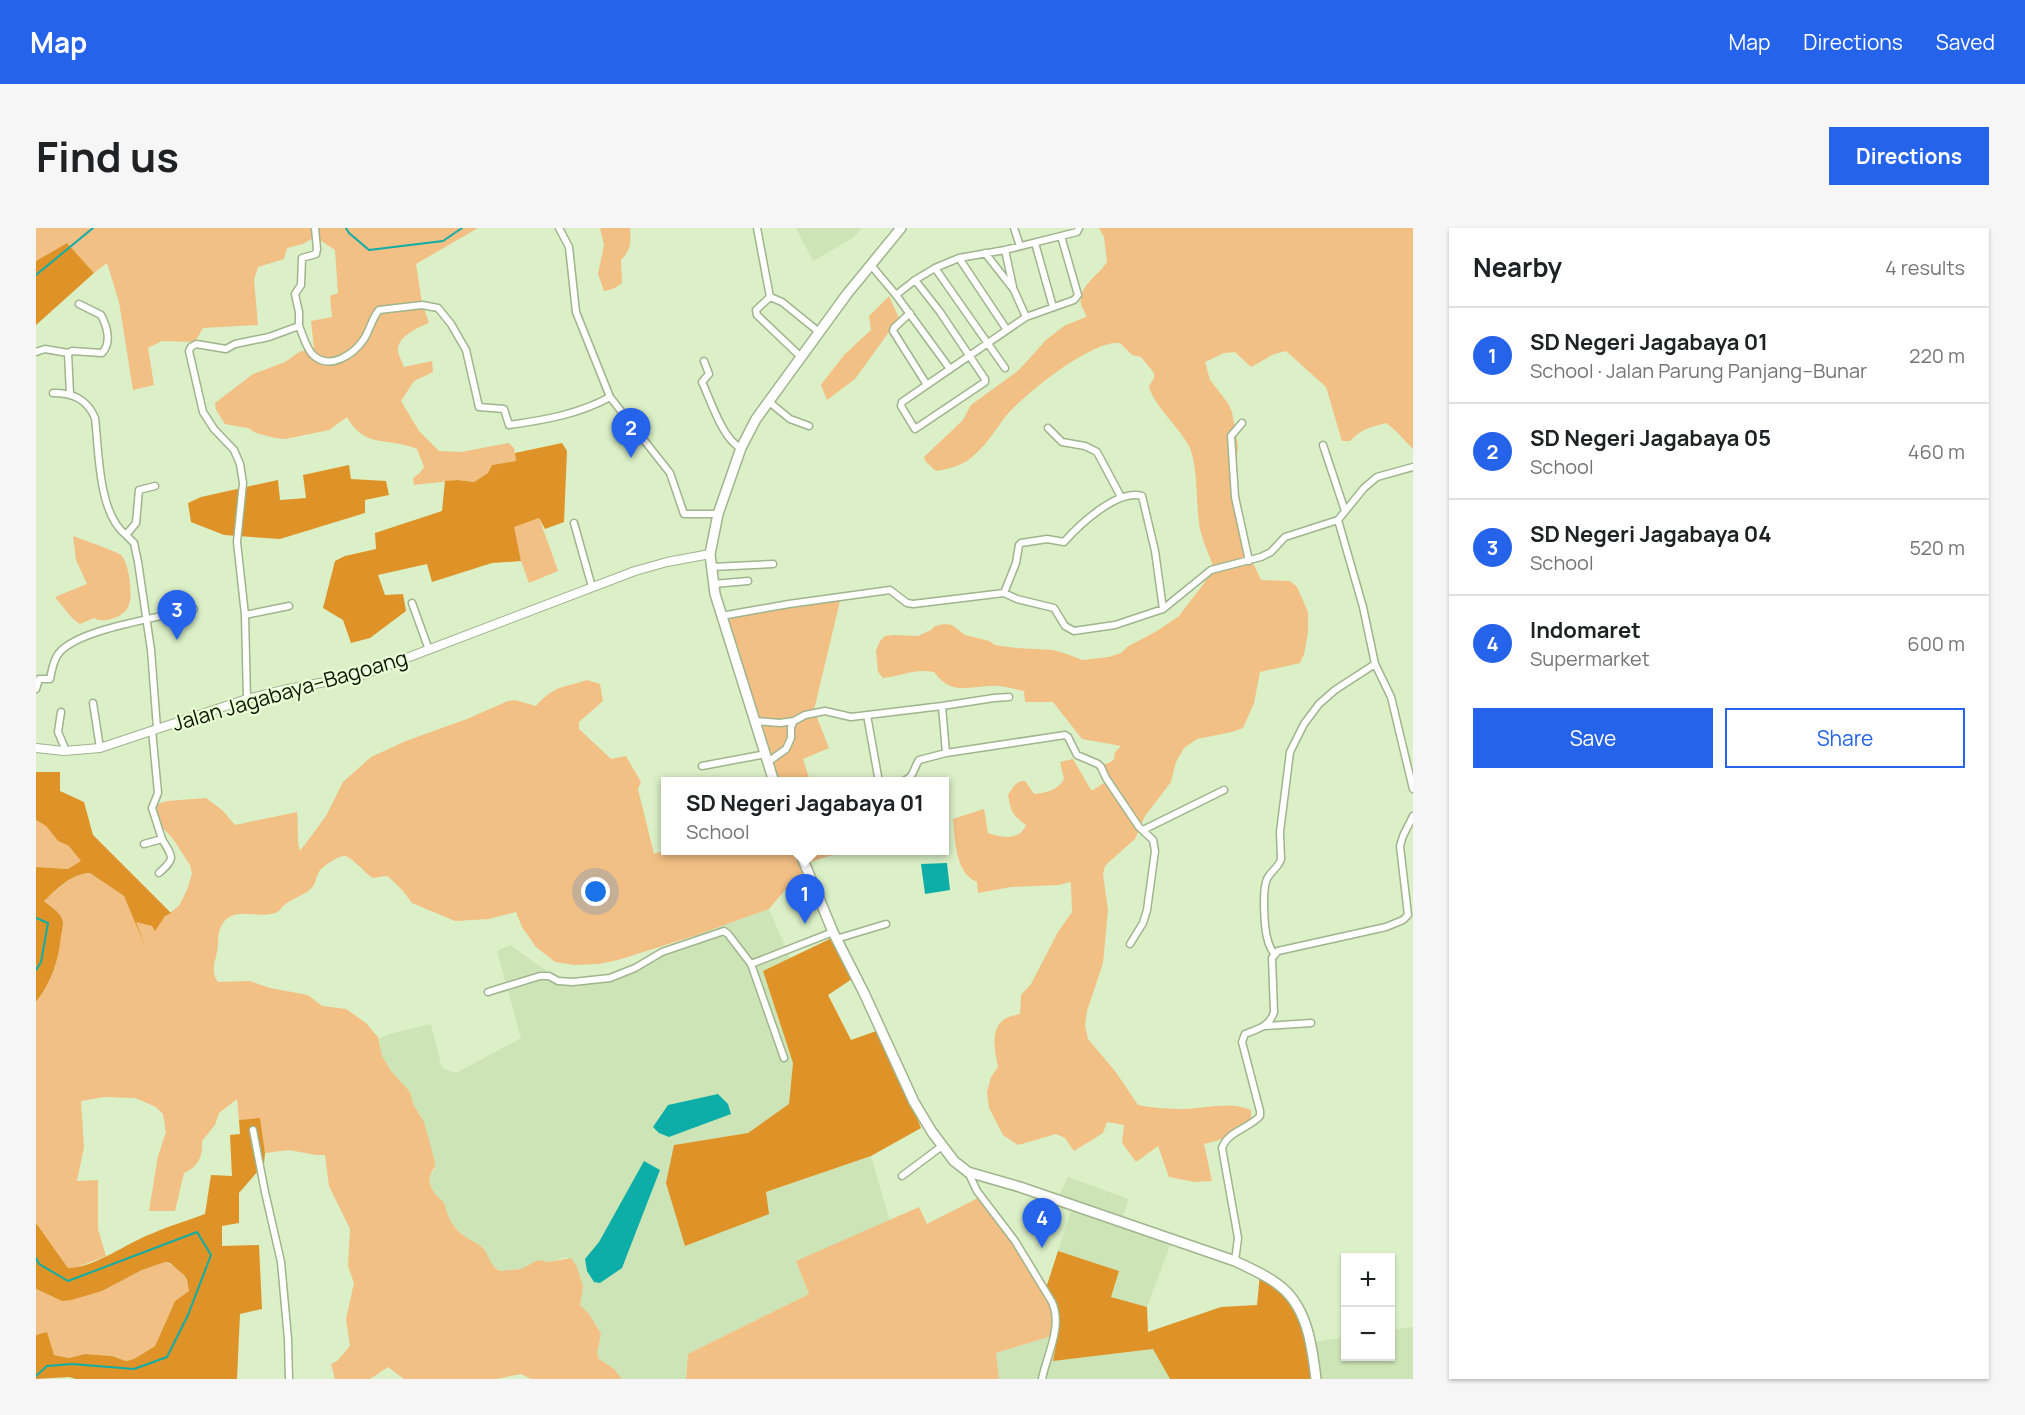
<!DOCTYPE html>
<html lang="en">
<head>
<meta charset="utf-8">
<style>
  body { margin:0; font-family:Manrope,sans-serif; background:#f6f6f6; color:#202124 }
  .controls { position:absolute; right:18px; bottom:18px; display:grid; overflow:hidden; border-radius:0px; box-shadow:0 2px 4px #0004 }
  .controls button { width:54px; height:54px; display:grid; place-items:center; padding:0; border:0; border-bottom:2px solid #e0e0e0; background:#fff; color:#202124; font:30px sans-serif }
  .you { position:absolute; left:560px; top:664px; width:21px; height:21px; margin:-15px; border:4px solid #fff; border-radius:50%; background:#1a73e8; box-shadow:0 0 0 9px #1a73e833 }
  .badge { display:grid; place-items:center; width:39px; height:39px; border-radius:50%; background:#2563eb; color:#fff; font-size:20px; font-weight:700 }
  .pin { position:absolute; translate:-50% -50px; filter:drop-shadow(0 2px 3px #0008) }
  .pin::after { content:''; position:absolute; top:32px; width:21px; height:18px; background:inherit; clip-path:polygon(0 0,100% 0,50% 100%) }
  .popup { position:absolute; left:625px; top:549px; width:288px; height:78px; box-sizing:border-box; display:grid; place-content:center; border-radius:0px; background:#fff; filter:drop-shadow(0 2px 4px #0005); font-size:20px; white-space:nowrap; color:#757577 }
  .popup b { font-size:22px; color:#202124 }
  .popup::after { content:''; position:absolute; left:50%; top:100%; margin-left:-12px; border:12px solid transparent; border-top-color:#fff }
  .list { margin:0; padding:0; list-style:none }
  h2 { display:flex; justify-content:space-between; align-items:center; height:78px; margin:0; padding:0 24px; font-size:26px }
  h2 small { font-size:20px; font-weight:400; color:#757577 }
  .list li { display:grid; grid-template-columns:39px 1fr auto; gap:18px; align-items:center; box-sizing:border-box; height:96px; padding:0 24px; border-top:2px solid #e0e0e0 }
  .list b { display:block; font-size:22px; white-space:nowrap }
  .list p { margin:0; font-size:20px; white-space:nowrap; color:#757577 }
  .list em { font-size:20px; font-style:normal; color:#757577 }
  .actions { display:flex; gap:12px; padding:18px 24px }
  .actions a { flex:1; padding:14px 0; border:2px solid #2563eb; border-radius:0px; text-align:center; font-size:21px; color:#2563eb }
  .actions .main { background:#2563eb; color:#fff }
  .map { position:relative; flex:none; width:1377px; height:1151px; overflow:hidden; border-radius:0px }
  header { display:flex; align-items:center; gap:36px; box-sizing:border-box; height:84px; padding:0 30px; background:#2563eb; color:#fff }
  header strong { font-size:28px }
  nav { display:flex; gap:33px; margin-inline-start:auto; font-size:21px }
  .intro { display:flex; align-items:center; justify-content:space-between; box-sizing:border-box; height:144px; padding:0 36px }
  h1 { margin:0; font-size:42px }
  .button { padding:15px 27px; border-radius:0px; background:#2563eb; color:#fff; font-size:21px; font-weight:700 }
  main { display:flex; gap:36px; padding:0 36px }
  aside { flex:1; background:#fff; border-radius:0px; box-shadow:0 2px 4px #0004 }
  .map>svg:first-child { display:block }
  .built { fill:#cde5b6 }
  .green { fill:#f2bf84 }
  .forest { fill:#de9227 }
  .water { fill:#0daea7 }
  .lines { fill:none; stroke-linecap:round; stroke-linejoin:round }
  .stream { stroke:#0daea7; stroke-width:2 }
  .minor-casing { stroke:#a0b48d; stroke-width:9 }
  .tertiary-casing { stroke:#a0b48d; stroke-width:10 }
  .primary-casing { stroke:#a0b48d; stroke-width:12 }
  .minor { stroke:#fff; stroke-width:6 }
  .tertiary { stroke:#fff; stroke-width:8 }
  .primary { stroke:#fff; stroke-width:9 }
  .labels { text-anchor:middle; stroke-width:4.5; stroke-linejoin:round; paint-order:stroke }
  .street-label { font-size:21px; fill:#0e1507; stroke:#e9fed4 }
</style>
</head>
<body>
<header>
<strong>Map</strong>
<nav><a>Map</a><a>Directions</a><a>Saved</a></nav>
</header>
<div class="intro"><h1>Find us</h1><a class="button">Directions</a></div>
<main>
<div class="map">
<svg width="1377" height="1151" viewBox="0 0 1377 1151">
  <rect width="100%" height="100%" fill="#dbf0c7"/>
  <path class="built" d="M760,0H826L817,10L777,33Z
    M733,681L754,730L727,743L757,835L753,876L712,905L638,917L649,1018L733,986L729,965L835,928L854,993L760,1033L773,1066L652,1126L650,1151H586L578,1142L563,1131L561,1125L565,1106L553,1086L544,1078L547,1059L531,1029L513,1034L502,1032L485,1041L464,1043L456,1038L447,1019L429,1009L416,996L410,987L408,974L400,969L395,957L394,948L399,941L388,895L377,876L374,864L355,843L346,828L343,811L353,806L395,796L406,840L420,845L485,810L461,723L474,717L525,753L587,748L658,708Z
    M1032,949L1093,971L1084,996L1135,1015L1111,1079L1075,1069L1083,1043L1022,1023L1037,977L1021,971Z
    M1377,1099V1151H1283L1278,1114L1309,1109L1310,1128H1354L1355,1102Z
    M1022,1106L1017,1133L1118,1121L1134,1151H963L960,1125Z"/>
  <path class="green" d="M0,0H442L380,36L386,75L393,95C383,99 364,107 362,120C361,125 366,133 368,139L396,133L397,144L378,153L365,173L383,203L403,223L425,224L473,215L478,220L480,233L456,237L452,245L438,254L422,252L378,257L377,250L384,245L388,239L381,221C353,209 328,221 311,189L293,202L249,211L239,210L220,205L212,200L189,196L180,182L179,175L217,146L249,134L263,124L278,120L275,93L296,89L294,68L302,65L299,22L279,9L267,16L251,20L248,31L222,39L218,52L222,97L167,100L159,114L126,113L112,120L118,157L97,162L83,74L71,35L58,45L31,15L0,33Z
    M564,0H594C595,15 595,22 585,32L586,55L577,61L568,63L562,46L568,17Z
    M1063,0H1377V221L1359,202L1350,195C1335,199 1325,201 1314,213H1306L1290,159L1250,123L1238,126L1215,139L1199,124L1188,125L1169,134L1174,152L1192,175L1196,184L1202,218L1199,247L1201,267L1217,335L1225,352L1254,353L1261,359L1272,384V405L1268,426L1264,435L1224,444L1218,475L1207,500L1196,504L1161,511L1148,520L1140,534L1135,554L1109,588L1099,611L1074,633L1069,638L1067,646L1072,682L1067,735L1051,783L1049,797L1052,811L1079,843L1102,877C1116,880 1134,881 1149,881C1170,880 1195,873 1215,882V891C1203,905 1186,912 1168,916L1176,953L1159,954L1133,949L1122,918L1100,934L1086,915L1088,897L1071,894L1067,905L1038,923L1029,910L1020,906L982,917L967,907L953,880L951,864L955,849L962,839C959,824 953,800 970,790C974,788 980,787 984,786L985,767L995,756L1022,704L1036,684L1035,656L1034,654L1023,657L975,659L942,665L941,654C919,645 919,611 917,591L948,581L952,605C965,609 983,614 990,597C976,587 975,584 972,567C976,561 980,552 989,553L998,566C1009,565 1023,562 1028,551L1024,534L1037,531L1055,562H1057L1071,553L1063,538L1075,534L1078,531L1079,524L1085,518L1046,511L1017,474H989L988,463C977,461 965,457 954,458C930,459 915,467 898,444C879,440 865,448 847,450L842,444L840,423L844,413L849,408L857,407L882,408L895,402L899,398L909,396L916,397L929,407L953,413L959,417L980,420L1017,422L1031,426L1046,432L1073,429L1085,425L1091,419L1121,403L1143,388L1169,354L1176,341V335C1171,322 1165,309 1163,295C1160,273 1162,240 1154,220C1146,202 1116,176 1113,158L1118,150V145L1105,129L1096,127L1084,115C1057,111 987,167 970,188C958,204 947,222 931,233C921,239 911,241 900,243L890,234L888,229L927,192L935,177L983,142L1010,112L1028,98L1050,89C1050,83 1046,82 1045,76C1042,58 1063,47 1071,34L1068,9Z
    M853,68L863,90L819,151L791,172L785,157L808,127L835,102L833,88Z
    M503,290L522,343L493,355L485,333L477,299Z
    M37,308C47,312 80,323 85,327C93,335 97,367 93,377C89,389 68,396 58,390L44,396L36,390L19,369L51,356L40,332Z
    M791,371L804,373L778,482L793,520L767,531L774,553H740L685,390Z
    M551,452L564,456L567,473L543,494V501L575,531L590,528L605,554L602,561L618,626L629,622L809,623L765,637L770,654L749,662L733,681L658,708L582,732L563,736L539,737L519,734L500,719L486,699L480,684L453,691L419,693L376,675L367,663L353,649L349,648L337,650C330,646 315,628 309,628C303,627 289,637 285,641C278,649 282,657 271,664C263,669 253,672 247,678C244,681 245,682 241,684C223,693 194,674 184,701C181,709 183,717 181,724C179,734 174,744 182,754L214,753L234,760L272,767L286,778L310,781L330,795L342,809L346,828L355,843L374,864L377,876L388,894L399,934C399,941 396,942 394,948C392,958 400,969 408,974C411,989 417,1001 431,1010C436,1013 443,1016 447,1020C454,1029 454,1039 464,1043L485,1041L502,1032L513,1034L535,1030L541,1039L547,1059L544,1077L553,1086L565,1106L561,1125L563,1131L578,1141L586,1151H495L485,1146L460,1151H368L352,1139L334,1151H299L295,1136L301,1133L314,1118L310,1091L318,1055L312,1038L314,1001L293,958L289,927H280L253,922L229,925L224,891L203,892L201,871L183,885L179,897L166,913C167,929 162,939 148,945L139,983H113L122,928L130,904L127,886L120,879L99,870L68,869L45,873L48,919L41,953L62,952V1001L70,1028L39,1040H32L0,995V774C15,755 23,732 25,708C26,704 27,698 27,694C25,684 15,679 8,673L9,671C23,662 35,645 54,645L88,668L99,693L116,698L143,678L151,662L156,646L154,637L137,611L119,591L117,581L124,575L131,573L170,570L186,582L199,597L261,584C263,597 260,610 264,623L290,588L307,554L335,529L370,513L431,491L472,473L479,472L500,478C520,456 525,461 551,452Z
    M0,592L10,598L22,613L33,618L46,633L32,641L0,639Z
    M944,969L1011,1057L1022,1106L960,1125L963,1151H650L652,1126L773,1066L760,1033L883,979L891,996Z
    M129,1034C141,1038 153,1049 153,1063L139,1073L119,1118L98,1131L90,1133L76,1128L49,1126L33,1130L18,1127L11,1105L0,1107V1061L26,1073L66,1063L106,1042Z"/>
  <path class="forest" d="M31,15L58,45L0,97V33Z
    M526,215L531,223L528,294L509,301L503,290L478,299L485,333L456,335L396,354L391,336L342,347L349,367L367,366L370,383L334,410L315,415L307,392L287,380L299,333L309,328L340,321L339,305L406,283L409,253L422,252L438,254L452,245L456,237L480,233L479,225Z
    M313,237L315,251L350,253L353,267L329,272V285L244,311L188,307L155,294L152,275L165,269L242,252L244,272L270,270L267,247Z
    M0,544H24V563L48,574L57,607L135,685L129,688L119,703L116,698L100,694L110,720L88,668L54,645C36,645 20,662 8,673C15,679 25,684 27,694C27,698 26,704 25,708C23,732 15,755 0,774V639L32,641L45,633L33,618L22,613L10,598L0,592Z
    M800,708L822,747L792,767L815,812L846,801L885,900L835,928L730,964L733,986L649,1018L630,955L638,917L712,905L753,876L757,835L727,743Z
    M224,890L229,925L228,936L203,965V995L186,998V1018L223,1017L226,1081L204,1086L201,1151H40L33,1149L0,1151V1107L11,1104L18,1127L33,1130L49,1126L76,1128L90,1133L98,1131L119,1118L139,1073L153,1063L151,1052L148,1047L134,1035L129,1034L106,1042L66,1063L35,1072L26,1073L0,1061V995L32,1040C58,1040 91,1015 115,1006C132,998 151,993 169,986L175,947L196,948L194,907L204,906L203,892Z
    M1022,1023L1083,1043L1075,1069L1111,1079L1112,1104L1185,1079L1221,1077L1224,1046L1268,1085L1283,1151H1134L1117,1121L1017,1133L1022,1106L1011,1057Z"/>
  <path class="water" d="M911,635L914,662L889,666L885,636Z
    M682,866L692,876L695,886L633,909L623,905L617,899L632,877Z
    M608,933L624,942L586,1040L564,1055L558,1054L551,1043L549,1031L563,1014Z"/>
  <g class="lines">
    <path class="stream" d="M310,0L313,5L333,22L407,13L426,0
      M0,47L57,0
      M0,690L12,695L5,734L0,742
      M0,1030L3,1036L32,1053L161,1004L175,1027L152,1087L131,1129L98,1141L36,1136L11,1138L0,1148"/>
    <defs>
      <path id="minor" d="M523,0L533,19L540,84L574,169L634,245L648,286H682
        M721,0L734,69
        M978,0L984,18
        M1025,8L1041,4L1043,0
        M999,15L1017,79
        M969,22L977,59
        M949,25L978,62L990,89
        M923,30L971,102
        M834,36L860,67L914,141
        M899,40L969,140
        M860,67L879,52L899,40L923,30L969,22L1025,8L1042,67L1038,72L990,89L866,174L865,178L879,201L949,154V151L904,84L879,52
        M734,69L720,82L721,87L765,129
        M734,69L746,74L783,104
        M874,85L858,100L857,103L891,157
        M263,98C267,107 270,120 277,127C294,143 318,126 328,111C334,102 336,90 343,82L386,77L402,80L415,96L430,122L443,179L468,181L473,197C509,192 543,186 574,169
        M0,124L9,121L32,125
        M668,133L673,146L666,154C675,173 687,212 705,220
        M17,165C37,165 51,171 59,190C63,224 62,285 90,307
        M34,166L32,125L36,123L66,125C76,115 71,98 65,87L43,76
        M732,173L754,191L773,198
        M1206,195L1195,208L1199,269L1213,333
        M1012,200L1026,214L1049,218L1061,224L1085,269
        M1287,217L1309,283
        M119,258L103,262L100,295L90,307L98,315L102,334L115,422L121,500
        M1302,292L1327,379L1339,436L1355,469L1377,561
        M538,295L556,359
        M676,339L737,336
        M677,356L712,353
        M968,365L980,335L983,317L985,315L1011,311L1028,314C1043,297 1081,261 1106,268L1119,323L1127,381
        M376,375L393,422
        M209,387L253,378
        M685,388L753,376L854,362L871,375L877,376L968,365L981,371L1018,380L1029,398L1038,403L1079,397L1127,381L1175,342L1225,329L1235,324L1249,309L1302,292L1328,260L1341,249L1377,239
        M0,461L3,451H14C16,442 17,432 23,425C42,401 126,389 158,381
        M211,471L209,387L201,314L207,255L204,236L198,222L178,201L167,184L153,123L155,119L160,116L190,121L199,116L233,109L263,98V84L259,66L265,57L266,30L280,26L281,21L279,0
        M57,475L64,520
        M906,478L910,525
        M25,484L22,504L28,518V523
        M831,487L843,554
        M719,493L744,495L758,493
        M732,534L750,521L755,510V499L758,493L769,487L789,483L815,489L906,478L958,470L973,469
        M666,538L730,526
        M864,554C879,550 876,543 883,532L910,525L1029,507L1032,509L1041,527L1062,536L1065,539L1070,550L1103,599L1117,612L1119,623L1111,682L1107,695L1094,716
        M1107,602L1188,562
        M108,616L126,611L116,580L122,565L116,502
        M123,645C140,630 137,630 126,611
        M800,711L850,696
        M1238,726C1236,722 1233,718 1232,713C1228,701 1226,662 1231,651C1235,643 1243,639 1245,631L1244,604L1254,524L1268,496L1283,476L1299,462L1339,436
        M715,736L797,704
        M452,764L504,748H513L522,753L537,754L574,750L599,740L626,724L688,703L692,706L715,736L748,830
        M1229,798L1275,795
        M217,902L229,964L245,1034L252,1111L253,1151
        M932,944L941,963L979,1013L1016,1074C1027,1099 1011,1126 1006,1151
        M866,948L906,918
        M1199,1033L1202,1010L1186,920C1192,903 1212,901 1224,888V883L1206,814L1209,806C1222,801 1234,798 1238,784L1236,730L1242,723L1350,699L1367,692L1372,687L1364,618L1367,608L1377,588"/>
      <path id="tertiary" d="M0,520L28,523L64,520L211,471L247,462L326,447L599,343L631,334L674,326"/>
      <path id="primary" d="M738,554L679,366L674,326L682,286L705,220L720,191L811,66L865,0
        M763,622L797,704L828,765L878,874L896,904L918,933L932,944L984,959L1199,1033C1213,1040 1228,1046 1240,1055C1271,1076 1276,1117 1280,1151"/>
    </defs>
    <use href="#minor" class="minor-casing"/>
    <use href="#tertiary" class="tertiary-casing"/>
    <use href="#primary" class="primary-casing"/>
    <use href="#minor" class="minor"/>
    <use href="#tertiary" class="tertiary"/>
    <use href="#primary" class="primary"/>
  </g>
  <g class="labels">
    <g class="street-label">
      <text transform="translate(254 463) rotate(-16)" y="7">Jalan Jagabaya–Bagoang</text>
    </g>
  </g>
</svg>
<div class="controls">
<button>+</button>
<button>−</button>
</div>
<div class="you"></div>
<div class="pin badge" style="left:769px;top:696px">1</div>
<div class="popup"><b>SD Negeri Jagabaya 01</b>School</div>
<div class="pin badge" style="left:595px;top:230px">2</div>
<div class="pin badge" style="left:141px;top:412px">3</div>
<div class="pin badge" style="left:1006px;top:1020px">4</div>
</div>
<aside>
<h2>Nearby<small>4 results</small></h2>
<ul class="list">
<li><span class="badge">1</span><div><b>SD Negeri Jagabaya 01</b><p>School · Jalan Parung Panjang–Bunar</p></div><em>220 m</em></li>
<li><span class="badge">2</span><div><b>SD Negeri Jagabaya 05</b><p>School</p></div><em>460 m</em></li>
<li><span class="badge">3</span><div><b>SD Negeri Jagabaya 04</b><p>School</p></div><em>520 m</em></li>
<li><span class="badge">4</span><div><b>Indomaret</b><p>Supermarket</p></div><em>600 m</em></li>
</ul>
<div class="actions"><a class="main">Save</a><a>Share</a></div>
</aside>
</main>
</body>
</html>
